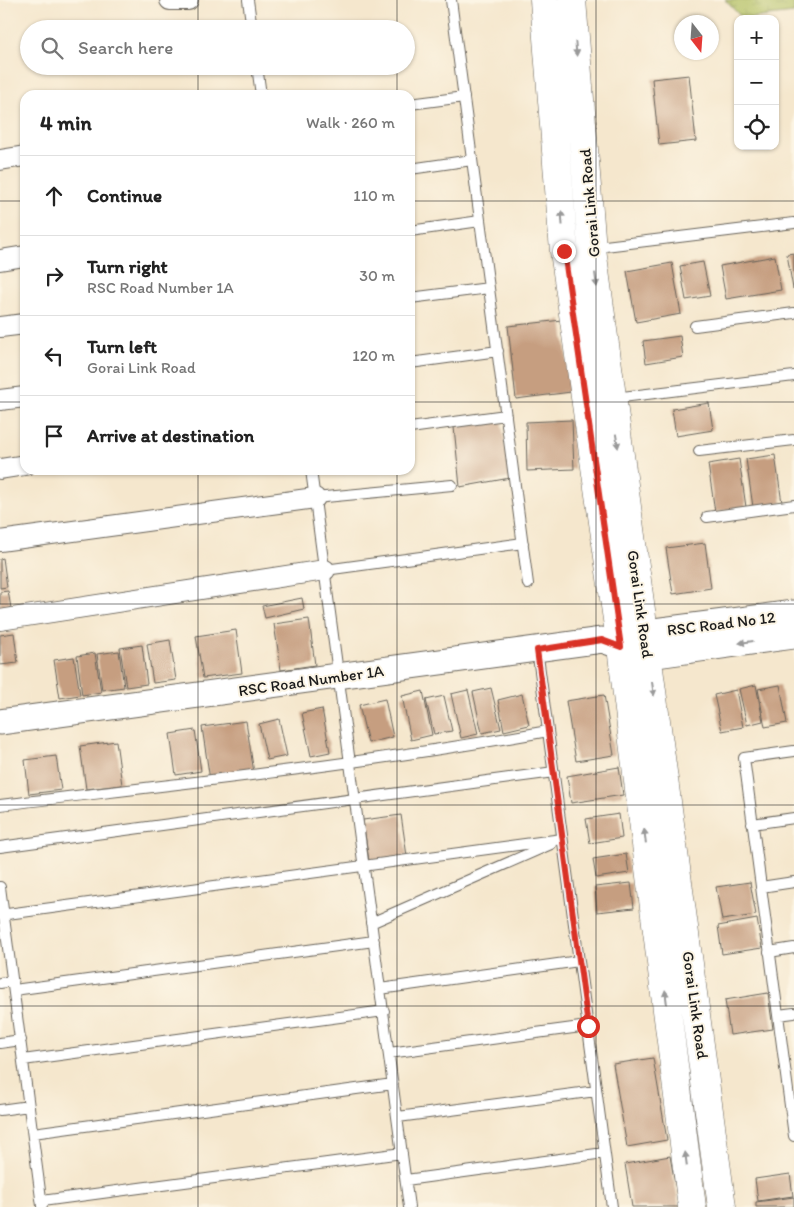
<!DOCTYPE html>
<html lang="en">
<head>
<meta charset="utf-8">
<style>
  body { margin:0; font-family:Itim,sans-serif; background:#f2f2f2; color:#222 }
  .controls { position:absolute; right:15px; top:15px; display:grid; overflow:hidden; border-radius:10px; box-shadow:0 1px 4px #0004 }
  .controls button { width:45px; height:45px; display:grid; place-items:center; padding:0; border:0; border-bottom:1px solid #e0e0e0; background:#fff; color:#222; font:25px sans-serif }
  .compass { position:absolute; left:674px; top:15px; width:45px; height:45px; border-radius:50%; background:#fff; box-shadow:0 1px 4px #0004; rotate:163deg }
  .stop { position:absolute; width:15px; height:15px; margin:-11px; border:4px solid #d93025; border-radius:50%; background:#fff }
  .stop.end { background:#d93025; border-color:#fff; box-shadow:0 1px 5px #0008 }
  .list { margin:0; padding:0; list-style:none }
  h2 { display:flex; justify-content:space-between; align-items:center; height:65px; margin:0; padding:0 20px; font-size:21px }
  h2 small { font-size:16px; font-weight:400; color:#767676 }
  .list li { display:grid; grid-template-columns:32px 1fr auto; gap:15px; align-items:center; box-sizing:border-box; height:80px; padding:0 20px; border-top:1px solid #e0e0e0 }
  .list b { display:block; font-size:19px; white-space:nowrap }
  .list p { margin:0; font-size:16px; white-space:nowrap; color:#767676 }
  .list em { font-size:16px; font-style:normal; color:#767676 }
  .icon { flex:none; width:28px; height:28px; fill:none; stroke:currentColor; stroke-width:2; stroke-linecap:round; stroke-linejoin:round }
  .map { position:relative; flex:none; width:794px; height:1207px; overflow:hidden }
  .search { position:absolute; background:#fff; box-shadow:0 1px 4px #0004; left:20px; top:20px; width:395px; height:55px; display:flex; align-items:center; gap:12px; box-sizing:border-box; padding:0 18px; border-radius:28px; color:#767676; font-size:19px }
  .panel { position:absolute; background:#fff; box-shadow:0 1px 4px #0004; left:20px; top:90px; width:395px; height:385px; border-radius:15px }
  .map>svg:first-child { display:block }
  .wetland { fill:url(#wetland-marsh); stroke:#676e3f }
  .building { fill:#c69e80 }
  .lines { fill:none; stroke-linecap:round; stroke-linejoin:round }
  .service-casing { stroke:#68635a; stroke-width:12 }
  .minor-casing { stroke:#68635a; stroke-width:22 }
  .tertiary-casing { stroke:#68635a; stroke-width:27 }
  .secondary-casing { stroke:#68635a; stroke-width:29 }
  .service { stroke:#fff; stroke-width:10 }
  .minor { stroke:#fff; stroke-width:20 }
  .tertiary { stroke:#fff; stroke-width:25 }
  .secondary { stroke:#fff; stroke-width:28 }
  .oneway { fill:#999 }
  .route { stroke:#d93025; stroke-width:6 }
  .grid { fill:none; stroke:#1c1c1c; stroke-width:1; stroke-opacity:0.55 }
  .labels { text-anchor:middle; stroke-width:4; stroke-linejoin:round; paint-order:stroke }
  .street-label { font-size:16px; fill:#1c1c1c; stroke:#fcf5e5 }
</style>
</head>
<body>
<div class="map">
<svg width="794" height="1207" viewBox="0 0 794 1207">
  <defs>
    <pattern id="wetland-marsh" width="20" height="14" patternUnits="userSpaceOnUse" patternTransform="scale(1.25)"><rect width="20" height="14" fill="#b2c062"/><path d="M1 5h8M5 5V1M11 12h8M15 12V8" fill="none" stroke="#98a454"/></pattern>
  </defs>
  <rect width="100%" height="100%" fill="#fcf5e5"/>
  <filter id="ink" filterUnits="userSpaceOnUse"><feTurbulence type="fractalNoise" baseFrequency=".02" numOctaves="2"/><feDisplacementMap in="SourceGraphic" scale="10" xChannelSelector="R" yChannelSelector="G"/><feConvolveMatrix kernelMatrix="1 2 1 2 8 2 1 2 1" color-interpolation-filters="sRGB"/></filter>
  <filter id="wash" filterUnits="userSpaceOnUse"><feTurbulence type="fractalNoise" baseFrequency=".0096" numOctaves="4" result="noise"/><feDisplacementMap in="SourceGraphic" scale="20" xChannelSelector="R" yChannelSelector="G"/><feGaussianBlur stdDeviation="1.12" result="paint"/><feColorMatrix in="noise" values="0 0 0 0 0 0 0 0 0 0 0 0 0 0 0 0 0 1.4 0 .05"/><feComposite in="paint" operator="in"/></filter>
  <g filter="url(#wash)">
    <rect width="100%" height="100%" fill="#f5e7cd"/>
    <path class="wetland" d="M725,0H794V13L743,19Z"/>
    <g id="blocks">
      <path class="building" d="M689,75L696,141L659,145L652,79Z
        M794,253V288L793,289L787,254Z
        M775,256L781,290L726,299L720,266Z
        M703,262L710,296L686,300L680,266Z
        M672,263L681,314L636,322L627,271Z
        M562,320L571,392L516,399L508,326Z
        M680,336L683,357L646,363L643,341Z
        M709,403L713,430L676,436L672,409Z
        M501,419L510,478L460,487L454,427Z
        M572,420L574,469L527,471L526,422Z
        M775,455L782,503L753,507L746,459Z
        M739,459L746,507L715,512L708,464Z
        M705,543L711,588L673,594L666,548Z
        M3,558L7,587L0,588V559Z
        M8,591L11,608L0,610V592Z
        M302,598L304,609L265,618L262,606Z
        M309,619L315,665L281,670L274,624Z
        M236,630L242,673L203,678L196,636Z
        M14,633L18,663L0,665V635Z
        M170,640L176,680L153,683L147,644Z
        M142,645L147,684L126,687L120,648Z
        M119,651L124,687L102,690L97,654Z
        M95,653L101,692L82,695L77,656Z
        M74,657L80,695L60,698L54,660Z
        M756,685L763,721L747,725L739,689Z
        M780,685L787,723L765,727L758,689Z
        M491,688L501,729L482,733L473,692Z
        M468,690L478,734L461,738L451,694Z
        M736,690L743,727L722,731L714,695Z
        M423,691L432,735L411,740L402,696Z
        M522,694L529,725L504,731L498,700Z
        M604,695L614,755L576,761L566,701Z
        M444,696L452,731L434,734L426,700Z
        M385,699L393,737L368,743L359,705Z
        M322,709L330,752L311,756L302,713Z
        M279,719L287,756L267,760L259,724Z
        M246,721L254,773L210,780L202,727Z
        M195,730L201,771L176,775L170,734Z
        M116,741L122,785L86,789L80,746Z
        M56,756L61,790L29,794L25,760Z
        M619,767L623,795L571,803L567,776Z
        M619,814L622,838L590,843L586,819Z
        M401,815L407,856L369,861L363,820Z
        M626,854L629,873L596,878L593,859Z
        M750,882L756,915L722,920L716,887Z
        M631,883L634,908L597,912L595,887Z
        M757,919L762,948L722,954L718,926Z
        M768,993L773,1029L730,1035L725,1000Z
        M653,1058L667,1140L627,1147L613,1064Z
        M670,1156L679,1207H632L625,1164Z
        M790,1174L793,1196L758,1201L755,1179Z
        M794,1197V1207H756V1202Z"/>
    </g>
  </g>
  <g filter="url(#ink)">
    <use href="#blocks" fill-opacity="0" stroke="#68635a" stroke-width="1"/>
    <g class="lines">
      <defs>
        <path id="service" d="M248,0L252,29
          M451,0L528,584
          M257,66L261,95
          M410,104L464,97
          M410,169L472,160
          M410,231L480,221
          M564,251L794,223
          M410,298L489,288
          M695,326L794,313
          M410,363L498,351
          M614,398L794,376
          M410,428L506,415
          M699,451L794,440
          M311,470L409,1207
          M315,498L452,485
          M707,517L794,505
          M325,570L523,543
          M537,649L612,1207
          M794,751L744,758L794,1136
          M0,805C183,783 367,764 548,731
          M752,824L794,818
          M0,847L554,772
          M0,887L42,1206
          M761,887L794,882
          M0,915L562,839
          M371,923L551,844
          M769,952L794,948
          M0,983L12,981
          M380,989L579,961
          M14,990L374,941
          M778,1015L794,1013
          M0,1043L21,1040
          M389,1053L588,1026
          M23,1060L384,1011
          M0,1110L29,1106
          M398,1117L596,1091
          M33,1133L393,1084
          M406,1180L604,1153
          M42,1201L402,1153"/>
        <path id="minor" d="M170,0H188
          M0,160L25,156
          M0,260L25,256
          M0,327L25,324
          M0,400L25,397
          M0,469L25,465
          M0,541L315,498
          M0,620L325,570"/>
        <path id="tertiary" d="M628,643L646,632L794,613
          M0,722L602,640L649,656L794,636"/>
        <path id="secondary" d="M544,0L564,251L621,647L692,1207
          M572,0L592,249L722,1207"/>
      </defs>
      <use href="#service" class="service-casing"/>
      <use href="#minor" class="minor-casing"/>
      <use href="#tertiary" class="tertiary-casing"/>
      <use href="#secondary" class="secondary-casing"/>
      <use href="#service" class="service"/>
      <use href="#minor" class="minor"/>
      <use href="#tertiary" class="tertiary"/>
      <use href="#secondary" class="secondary"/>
    </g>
    <defs><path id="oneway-solid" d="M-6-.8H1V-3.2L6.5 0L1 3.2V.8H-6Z" transform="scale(1.25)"/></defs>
    <g class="oneway">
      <use href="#oneway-solid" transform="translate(576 49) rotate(85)"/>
      <use href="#oneway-solid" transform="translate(562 218) rotate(-94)"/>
      <use href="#oneway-solid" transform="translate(596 280) rotate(83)"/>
      <use href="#oneway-solid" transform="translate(617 441) rotate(81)"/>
      <use href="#oneway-solid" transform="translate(746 642) rotate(172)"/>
      <use href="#oneway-solid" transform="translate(653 689) rotate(82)"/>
      <use href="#oneway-solid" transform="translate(645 836) rotate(-97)"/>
      <use href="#oneway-solid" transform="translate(666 997) rotate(-97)"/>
      <use href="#oneway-solid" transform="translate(686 1159) rotate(-97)"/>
    </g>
  </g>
  <g class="lines" filter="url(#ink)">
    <path class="route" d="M564,251L621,647L602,640L537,650L588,1026"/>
  </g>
  <path class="grid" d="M198,0V29M397,0V29M596,0V1207M198,66V95M397,66V95M0,201H25M410,201H794M0,402H25M410,402H794M198,470V1207M397,470V1207M0,604H794M0,805H794M0,1006H794"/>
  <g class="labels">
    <g class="street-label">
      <text transform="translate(589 203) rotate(-95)" y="6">Gorai Link Road</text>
      <text transform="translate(641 604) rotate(82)" y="6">Gorai Link Road</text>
      <text transform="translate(721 623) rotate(-7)" y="6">RSC Road No 12</text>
      <text transform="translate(311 680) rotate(-8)" y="6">RSC Road Number 1A</text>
      <text transform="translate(696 1005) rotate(82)" y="6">Gorai Link Road</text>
    </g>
  </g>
</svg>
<div class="controls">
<button>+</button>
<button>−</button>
<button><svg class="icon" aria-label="locate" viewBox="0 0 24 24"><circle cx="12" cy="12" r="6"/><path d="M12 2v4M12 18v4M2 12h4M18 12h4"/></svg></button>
</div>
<svg class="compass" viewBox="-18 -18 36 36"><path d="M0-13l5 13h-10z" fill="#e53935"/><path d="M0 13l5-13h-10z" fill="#767676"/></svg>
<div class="stop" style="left:588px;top:1026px"></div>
<div class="stop end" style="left:564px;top:251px"></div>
<div class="search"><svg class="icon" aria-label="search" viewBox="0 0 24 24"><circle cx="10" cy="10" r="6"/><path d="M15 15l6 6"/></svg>Search here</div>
<section class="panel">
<h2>4 min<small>Walk · 260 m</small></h2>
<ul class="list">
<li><svg class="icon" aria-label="ahead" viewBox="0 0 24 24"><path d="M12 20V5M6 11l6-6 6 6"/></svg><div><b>Continue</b></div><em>110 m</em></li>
<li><svg class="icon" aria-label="right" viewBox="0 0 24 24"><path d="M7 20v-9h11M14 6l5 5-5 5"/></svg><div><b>Turn right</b><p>RSC Road Number 1A</p></div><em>30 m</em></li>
<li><svg class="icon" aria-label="left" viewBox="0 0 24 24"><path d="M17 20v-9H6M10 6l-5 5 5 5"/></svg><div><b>Turn left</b><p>Gorai Link Road</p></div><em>120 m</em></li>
<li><svg class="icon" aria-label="arrive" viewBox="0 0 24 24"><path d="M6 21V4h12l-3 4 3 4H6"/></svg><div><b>Arrive at destination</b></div></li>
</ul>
</section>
</div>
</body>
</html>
